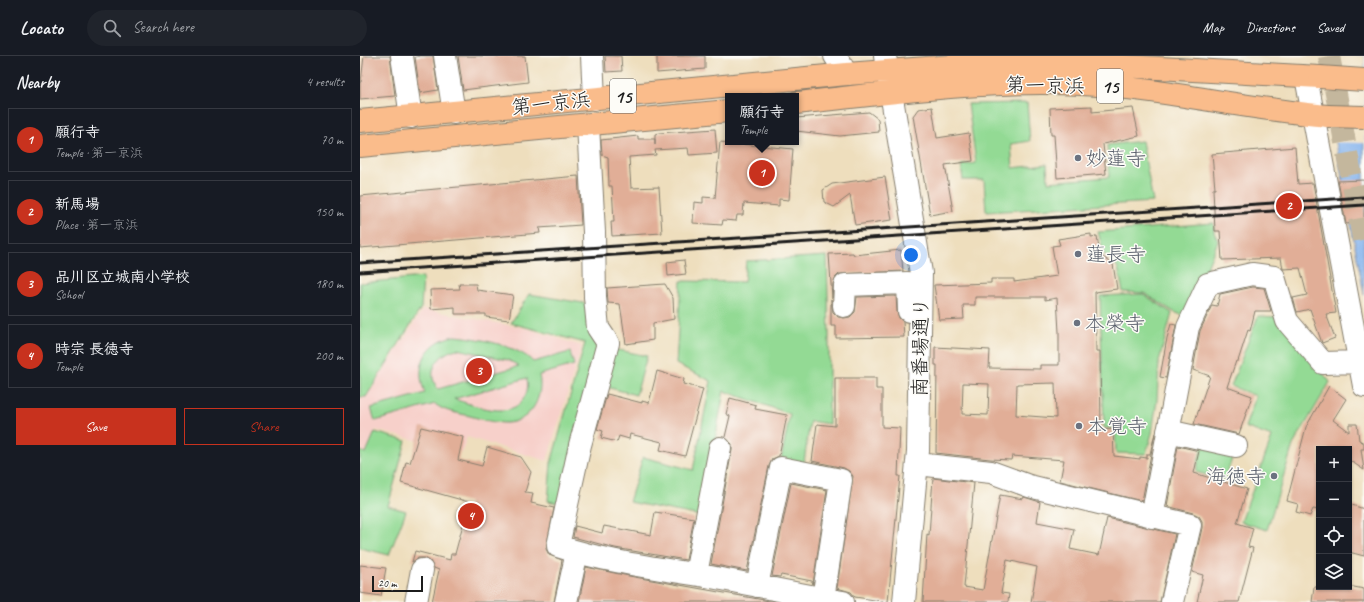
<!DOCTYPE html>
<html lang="en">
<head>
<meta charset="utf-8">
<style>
  body { margin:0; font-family:Caveat,"Klee One",sans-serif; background:#20242c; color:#f1f3f6 }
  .controls { position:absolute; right:12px; bottom:12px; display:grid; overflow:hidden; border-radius:0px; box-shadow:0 1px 3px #0004 }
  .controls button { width:36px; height:36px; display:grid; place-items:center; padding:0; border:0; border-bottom:1px solid #363941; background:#171b24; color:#f1f3f6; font:20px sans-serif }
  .scale { position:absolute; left:12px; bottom:10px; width:51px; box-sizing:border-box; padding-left:4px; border:2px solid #1c1c1c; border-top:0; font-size:11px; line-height:14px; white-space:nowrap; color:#1c1c1c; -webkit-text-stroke:3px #fdfcf7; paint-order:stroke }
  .you { position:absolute; left:551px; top:199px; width:14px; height:14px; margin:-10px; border:3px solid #fff; border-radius:50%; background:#1a73e8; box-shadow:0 0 0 6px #1a73e833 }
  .badge { display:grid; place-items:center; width:26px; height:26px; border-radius:50%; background:#c8321e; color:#fff; font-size:13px; font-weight:700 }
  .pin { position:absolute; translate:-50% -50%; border:2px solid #fff; box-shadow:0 1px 4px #0006 }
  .popup { position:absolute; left:365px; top:37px; width:74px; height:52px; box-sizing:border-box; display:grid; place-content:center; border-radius:0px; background:#171b24; filter:drop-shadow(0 1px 3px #0005); font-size:13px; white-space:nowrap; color:#9ea1a6 }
  .popup b { font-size:15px; color:#f1f3f6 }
  .popup::after { content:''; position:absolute; left:50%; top:100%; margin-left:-8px; border:8px solid transparent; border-top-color:#171b24 }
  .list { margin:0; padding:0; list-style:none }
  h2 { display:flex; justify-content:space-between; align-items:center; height:52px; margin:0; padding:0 16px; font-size:17px }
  h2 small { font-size:13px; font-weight:400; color:#9ea1a6 }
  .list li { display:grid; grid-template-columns:26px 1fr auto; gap:12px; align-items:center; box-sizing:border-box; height:64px; margin:0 8px 8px; padding:0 8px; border:1px solid #363941; border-radius:0px }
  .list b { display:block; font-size:15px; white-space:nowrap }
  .list p { margin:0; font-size:13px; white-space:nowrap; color:#9ea1a6 }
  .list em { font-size:13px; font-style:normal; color:#9ea1a6 }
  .actions { display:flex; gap:8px; padding:12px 16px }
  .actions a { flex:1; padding:9px 0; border:1px solid #c8321e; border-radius:0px; text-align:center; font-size:14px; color:#c8321e }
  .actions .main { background:#c8321e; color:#fff }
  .icon { flex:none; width:22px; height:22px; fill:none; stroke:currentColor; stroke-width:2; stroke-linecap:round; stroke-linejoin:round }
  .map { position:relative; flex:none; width:1004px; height:546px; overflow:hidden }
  header { display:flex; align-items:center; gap:24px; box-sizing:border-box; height:56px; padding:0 20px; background:#171b24; border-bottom:1px solid #363941 }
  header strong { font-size:19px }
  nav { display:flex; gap:22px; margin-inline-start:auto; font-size:14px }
  .search { width:280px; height:36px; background:#20242c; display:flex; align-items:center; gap:10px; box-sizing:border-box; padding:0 14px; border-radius:22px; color:#9ea1a6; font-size:15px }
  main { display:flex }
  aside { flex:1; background:#171b24 }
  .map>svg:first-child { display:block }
  .built { fill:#f7d0ca }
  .green { fill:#93da94; stroke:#587b58; fill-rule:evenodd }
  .water { fill:#82b1ec; stroke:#4f6684 }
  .pier { fill:#eedebd }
  .building { fill:#e1ae97; fill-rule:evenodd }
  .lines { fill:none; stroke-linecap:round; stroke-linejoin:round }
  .highway-tunnel { stroke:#c4b79d; stroke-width:22; stroke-dasharray:22 11; stroke-linecap:butt }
  .minor-casing { stroke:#857d6c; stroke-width:24 }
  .highway-casing { stroke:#857d6c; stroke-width:24 }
  .minor { stroke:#fff; stroke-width:22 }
  .highway { stroke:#fabc8b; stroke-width:22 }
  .rail { stroke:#1c1c1c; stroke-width:3 }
  .highway-bridge-casing { stroke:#857d6c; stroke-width:24; stroke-linecap:butt }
  .highway-bridge { stroke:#fabc8b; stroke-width:22 }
  .worship-dot { fill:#6b7280; stroke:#fdfcf7; stroke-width:1.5 }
  .labels { text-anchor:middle; stroke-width:3; stroke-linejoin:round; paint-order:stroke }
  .shield { fill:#fdfcf7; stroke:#605f5e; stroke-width:1 }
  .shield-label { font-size:19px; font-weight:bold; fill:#1c1c1c }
  .street-label { font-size:20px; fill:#1c1c1c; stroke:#fdfcf7 }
  .worship-label { font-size:20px; fill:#5b616d; stroke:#fdfcf7; text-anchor:start }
</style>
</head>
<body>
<header>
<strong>Locato</strong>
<div class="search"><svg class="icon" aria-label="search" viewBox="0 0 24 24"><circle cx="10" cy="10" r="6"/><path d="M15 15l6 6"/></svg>Search here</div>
<nav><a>Map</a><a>Directions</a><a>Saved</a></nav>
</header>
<main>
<aside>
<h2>Nearby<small>4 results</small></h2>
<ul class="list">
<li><span class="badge">1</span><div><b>願行寺</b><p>Temple · 第一京浜</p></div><em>70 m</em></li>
<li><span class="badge">2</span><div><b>新馬場</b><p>Place · 第一京浜</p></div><em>150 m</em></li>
<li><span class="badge">3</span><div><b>品川区立城南小学校</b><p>School</p></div><em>180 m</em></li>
<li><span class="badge">4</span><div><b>時宗 長徳寺</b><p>Temple</p></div><em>200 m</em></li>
</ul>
<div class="actions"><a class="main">Save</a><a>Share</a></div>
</aside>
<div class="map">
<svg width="1004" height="546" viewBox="0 0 1004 546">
  <rect width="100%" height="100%" fill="#fdfcf7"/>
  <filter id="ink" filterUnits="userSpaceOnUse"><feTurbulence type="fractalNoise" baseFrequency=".025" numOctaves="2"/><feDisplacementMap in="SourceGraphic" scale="8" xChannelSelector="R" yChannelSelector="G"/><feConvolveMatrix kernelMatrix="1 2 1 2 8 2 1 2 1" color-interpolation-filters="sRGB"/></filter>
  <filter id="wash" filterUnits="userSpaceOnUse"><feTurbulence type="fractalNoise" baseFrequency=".012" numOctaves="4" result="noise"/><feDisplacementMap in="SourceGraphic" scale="16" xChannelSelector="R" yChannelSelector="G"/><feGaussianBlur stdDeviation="0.9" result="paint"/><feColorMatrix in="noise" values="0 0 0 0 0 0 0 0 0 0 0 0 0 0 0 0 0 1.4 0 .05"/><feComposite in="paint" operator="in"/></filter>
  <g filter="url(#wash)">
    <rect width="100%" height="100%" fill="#eedebd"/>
    <path class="built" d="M63,253L169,273L222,290L187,405L107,381L102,396L16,374L6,397L0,395V341H6Z"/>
    <path class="green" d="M667,47L670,85L651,88L653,112L687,108L688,126L749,121L747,89L782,85L793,146L626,156L624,124H603L601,109L616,107L608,48Z
      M854,167V176L858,185L828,258L824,260L814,256L784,237L763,236L758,212L754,206L744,198L738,176Z
      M467,200L469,280V368L450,365L443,413L420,409L430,358L364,335L341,460L269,446L283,401L333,414L351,325L316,308L321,225L384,226L386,205Z
      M63,221L61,252L6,341H0V227Z
      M169,238L229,248L241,292L203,448L188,445L191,407L225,287L151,267Z
      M783,238L812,257L799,305L797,344L792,377L786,398L756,397L755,372H744L740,240Z
      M898,260L917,261L970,326L933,389L907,474L881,466L912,381L885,371L896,340L871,330Z
      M94,280C114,281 160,290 173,306L210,296L214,309L179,319C184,341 171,366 146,367C134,367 121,363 110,360C98,357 85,356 75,348L15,365L11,352L65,337C54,311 65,286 94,280ZM97,293L148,304L159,310L78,333C65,316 78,297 97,293ZM167,322C168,329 168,334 165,340C153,366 114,349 94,343Z
      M254,293L287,300L276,339L243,330Z
      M15,376L46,385L28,450L46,455L29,499L0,492V395L6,397Z
      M843,386L875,393L865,424L836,416Z"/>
    <path class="water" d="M960,0H1004V239Z"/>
    <path class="pier" d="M958,0H1004V87L974,86Z"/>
    <g id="blocks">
      <path class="building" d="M4,0H30L35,40L0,43V26H1Z
        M61,0H73L78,34L60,37L55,1Z
        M98,0H165L168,26L103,34Z
        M245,0H261L262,15L246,16Z
        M297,0H345V13L297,17Z
        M732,50V56L773,52L779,80L743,88L746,118L697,122L694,79H691L690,52Z
        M572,51L577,82L609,77L613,105L585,109L593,155L570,159L553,60L558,53Z
        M509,56L518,63L519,76L480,80L436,75V62Z
        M355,73L357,97L329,99L328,92L295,94L296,99L269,101L271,132L299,131L302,177L252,180L251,166H254L252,130H249L248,101L242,99L241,84L278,80V83H295V89V78L299,77Z
        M360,86L433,93L429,144L419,143V150L384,147L383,159H377L376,165L363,164L362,169L333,167L334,146L343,147V141L355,142Z
        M935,91L938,128L953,127L976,257L966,258L975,282L962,287L950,253L937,256L933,242L947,239L940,212L923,213L921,202L862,204L860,175H855L853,133H855L852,98Z
        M218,120L221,169L179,172L180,177L0,192V140Z
        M525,121L532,164L495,169L490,139L474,151L464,146L463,134L472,128Z
        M1004,124V166L986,168L978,125Z
        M731,178V181L737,180L740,199L753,208L757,233L735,236L736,295H740L741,374L753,373L754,400L780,403V401L787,402V398H790L795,377L782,445L700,425L704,404L652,400L651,404L630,403L576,397L577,309H575V291L630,294L629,312L680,313V309H699V276L697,242L685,244V241H615V249H603L604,263L579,264L574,229L631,227V223H654V226L697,220L692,190L700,189L698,183ZM603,327L629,328L628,359L602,358ZM695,327L696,362L656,359L657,328Z
        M541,194L543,215L479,218L475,222L473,228L472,242L469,198L493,197L494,199Z
        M324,204L326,218L308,220L307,206Z
        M99,228H116L117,234L153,239L149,264L126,261V258H95V251L71,253L70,234L100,233Z
        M305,228L313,242L314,263L293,267V284L266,288L260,248L248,247L247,232Z
        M893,231L904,232L911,255H895L890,275L888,274L878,305H876L867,331L892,340L879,378L834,368L850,320L833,314L840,275L852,249L857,250L860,238Z
        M536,240L537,256L539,262L543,266L544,281L476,282V270H471V243L473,256L478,261L484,262L490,261L495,256L497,241Z
        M811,268L816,269L806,322L800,321L807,282Z
        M297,315L324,323L323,328L343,333L325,400L300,394L302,386L270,378L269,383L259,380L257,386L241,382L243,375L237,373L247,338L282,347V345L289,347Z
        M475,322H516V333H522V371L540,372L538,420H540L528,546L495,541L491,536L477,532L493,420L489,415L484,412L452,405L457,368L475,370Z
        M969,330L986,343L973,364L989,376V368H997L999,384L1004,387V393H1001L1004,414L989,404V393H959V454L953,453L950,460L936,456L938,448L927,445L946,371Z
        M370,342L396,349L395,353L427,359L419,400L412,403L409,410L387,515L351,508L372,394V388L365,381L370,360L366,358Z
        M61,371L103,381L98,404L122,410L127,391L161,401L171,416L165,436L173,437L171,447L194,452L186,493L189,499L202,504L194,546H72L79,514L74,512L70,505L65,502H58L52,506L55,495L90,504L91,498H95L109,446L41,427L46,406L50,407Z
        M818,390L839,395L834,417L887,433L877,467L893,472L888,491L893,492L879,546H837L843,519L832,516L842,472V465L839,460L833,457L807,450Z
        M573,422L614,427L604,531L623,534L640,439L663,443L664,441L680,446L677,466L714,473L710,493L739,499L747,462L815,478L800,546H671L677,511L647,504L641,537L649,538L648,546H563L567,478L569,479Z
        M431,427L467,434L453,528L452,525L421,519L420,521L412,520Z
        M989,448L1004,453V500L989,496Z
        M295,456L334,462L326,504L255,492L213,481L215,470L242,477L244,470L291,479Z
        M0,509L26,512L21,540L0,537Z
        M226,511L269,520L415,546H219Z
        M954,531H994L1004,533V546H952Z"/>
    </g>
  </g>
  <g filter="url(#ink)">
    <use href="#blocks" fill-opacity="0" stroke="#857d6c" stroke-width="1"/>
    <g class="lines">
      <path class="highway-tunnel" d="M969,0L1004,188"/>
      <defs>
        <path id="minor" d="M42,0L51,61
          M85,0L94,57
          M232,0L234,43
          M475,0L487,18
          M525,0L561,217L558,395L544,546
          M946,21L1004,330
          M228,69L234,176L235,241L238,272L248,287L220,389L198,490C246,506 296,512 345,520C391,528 437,538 483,546
          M484,250L485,229L548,227L549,255
          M808,375L876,390
          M557,408L631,416L669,430L830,469L812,546
          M792,461L828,271L848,228L892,218L914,221L927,265L963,307L1000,306
          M336,518L360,392
          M397,530L421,412L481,424L463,543
          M56,546L62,514
          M206,546L217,496"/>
        <path id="highway" d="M436,47C531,37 626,23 722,28C805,33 885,53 968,60
          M0,65L487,18L620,8H726L960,21
          M0,90L368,55"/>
      </defs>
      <use href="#minor" class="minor-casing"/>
      <use href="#highway" class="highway-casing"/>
      <use href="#minor" class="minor"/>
      <use href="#highway" class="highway"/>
      <path class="rail" d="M0,207L1004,141
        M0,216L1004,149"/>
      <defs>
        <path id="highway-bridge" d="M960,21L1004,24
          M968,60L1004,61"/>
      </defs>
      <use href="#highway-bridge" class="highway-bridge-casing"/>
      <use href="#highway-bridge" class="highway-bridge"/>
    </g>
  </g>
  <g class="worship-dot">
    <circle cx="718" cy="102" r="4"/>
    <circle cx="718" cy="198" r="4"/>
    <circle cx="717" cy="267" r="4"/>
    <circle cx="719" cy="370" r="4"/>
    <circle cx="914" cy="420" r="4"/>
  </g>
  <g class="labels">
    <g class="shield">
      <rect x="737" y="13" width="26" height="34" rx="3"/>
      <rect x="250" y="23" width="26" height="34" rx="3"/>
    </g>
    <g class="shield-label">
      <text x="750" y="37">15</text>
      <text x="263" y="47">15</text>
    </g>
    <g class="street-label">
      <text transform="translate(685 29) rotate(1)" y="7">第一京浜</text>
      <text transform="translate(191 47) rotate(-6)" y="7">第一京浜</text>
      <text transform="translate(560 291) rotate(-89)" y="7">南番場通り</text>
    </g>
    <g class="worship-label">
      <text x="726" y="109">妙蓮寺</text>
      <text x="726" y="205">蓮長寺</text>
      <text x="725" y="274">本榮寺</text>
      <text x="727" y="377">本覚寺</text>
      <text x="906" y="427" text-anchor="end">海徳寺</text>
    </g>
  </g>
</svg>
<div class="controls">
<button>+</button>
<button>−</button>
<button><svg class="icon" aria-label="locate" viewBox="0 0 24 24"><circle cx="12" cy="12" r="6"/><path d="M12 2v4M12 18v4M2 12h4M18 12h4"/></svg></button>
<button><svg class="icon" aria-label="layers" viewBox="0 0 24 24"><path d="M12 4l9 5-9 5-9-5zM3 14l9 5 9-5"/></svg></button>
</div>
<div class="scale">20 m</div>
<div class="you"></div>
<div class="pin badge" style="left:402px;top:117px">1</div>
<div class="popup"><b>願行寺</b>Temple</div>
<div class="pin badge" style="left:929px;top:150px">2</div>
<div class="pin badge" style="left:119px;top:315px">3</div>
<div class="pin badge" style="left:111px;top:460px">4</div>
</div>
</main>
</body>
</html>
